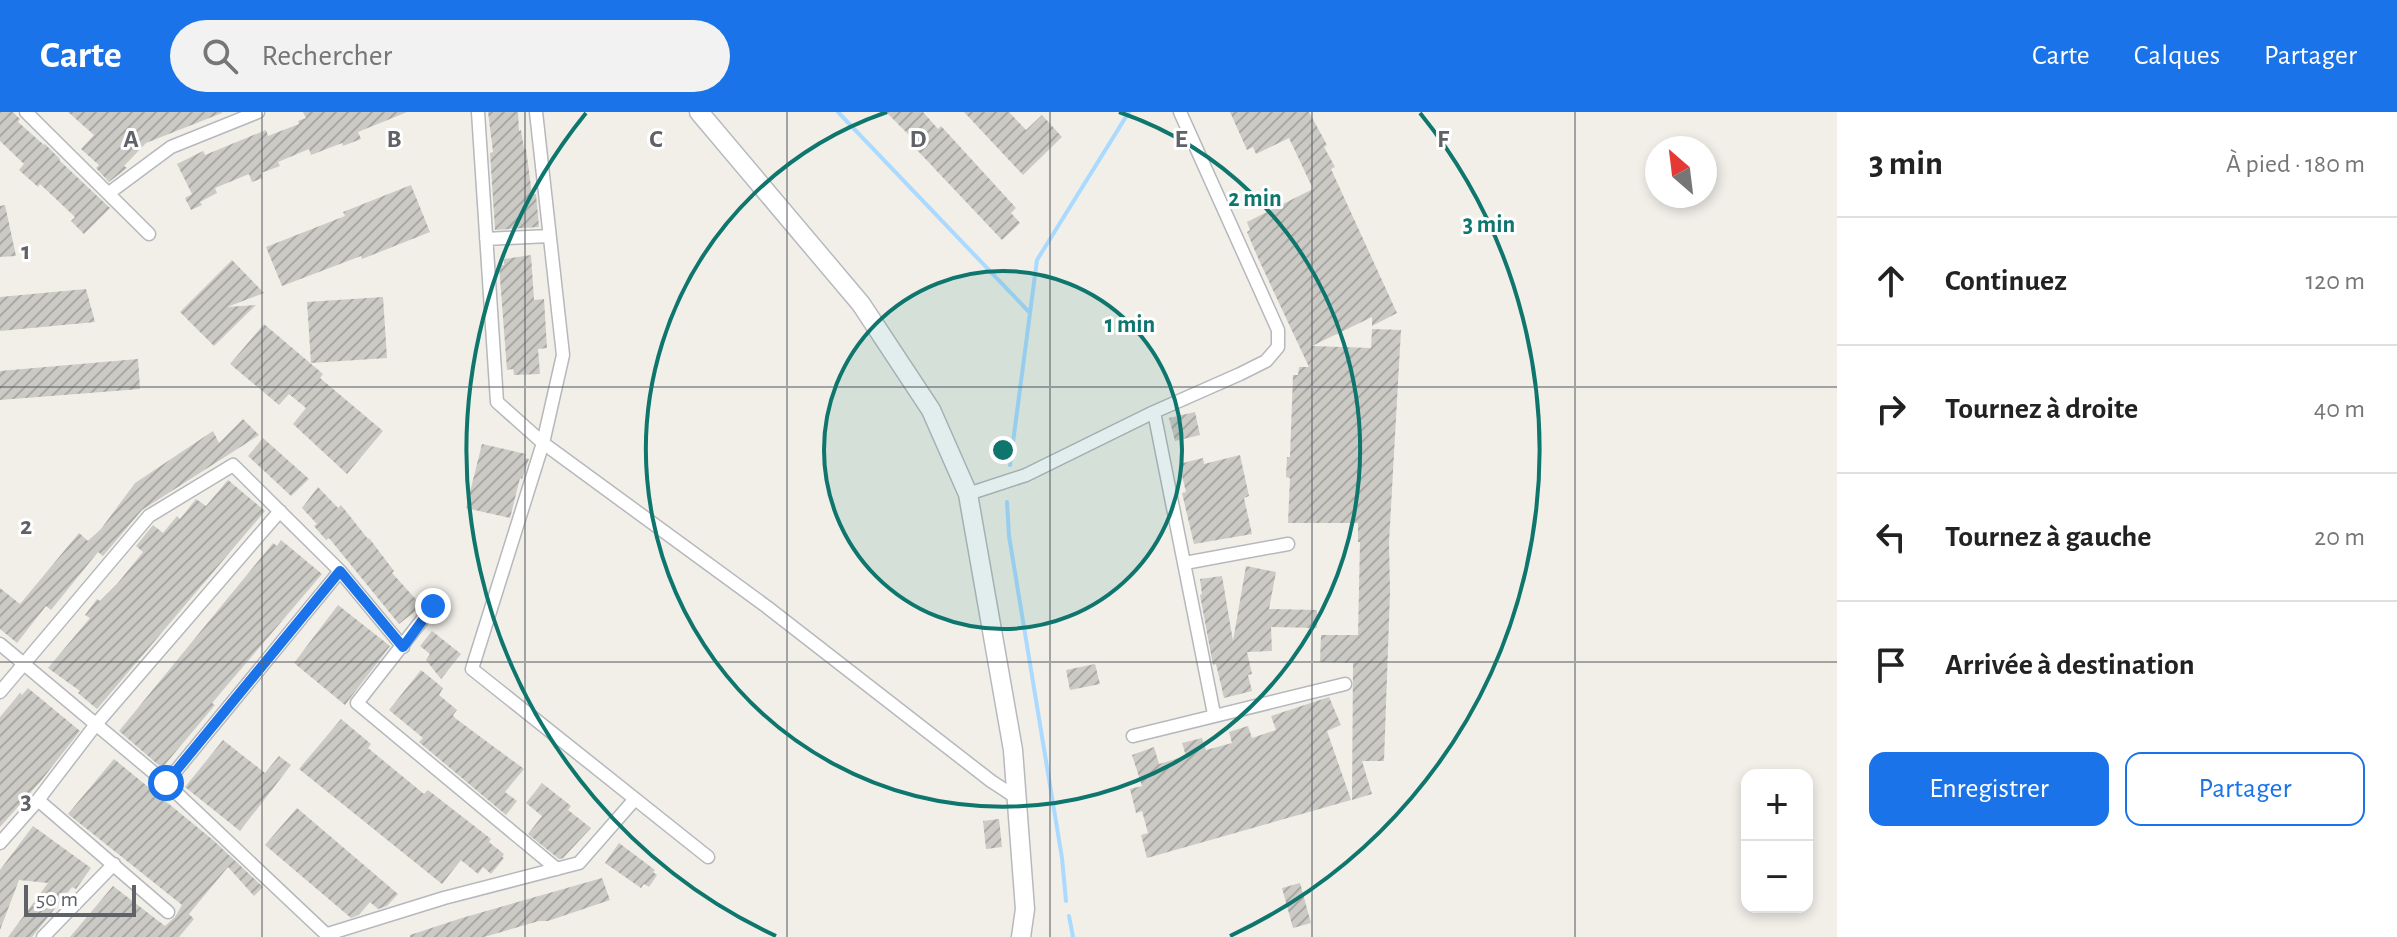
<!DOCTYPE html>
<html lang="fr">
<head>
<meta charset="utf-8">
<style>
  body { margin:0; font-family:"Alegreya Sans",sans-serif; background:#f2f2f2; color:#222 }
  .controls { position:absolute; right:24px; bottom:24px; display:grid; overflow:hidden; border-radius:16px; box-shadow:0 4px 12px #0003 }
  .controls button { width:72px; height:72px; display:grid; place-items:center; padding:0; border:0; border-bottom:2px solid #e0e0e0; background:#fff; color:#222; font:40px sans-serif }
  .compass { position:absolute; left:1645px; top:24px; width:72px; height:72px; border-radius:50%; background:#fff; box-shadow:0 4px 12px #0003; rotate:332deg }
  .scale { position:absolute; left:24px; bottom:20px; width:112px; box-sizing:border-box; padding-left:8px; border:4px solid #5f6368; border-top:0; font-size:22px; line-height:28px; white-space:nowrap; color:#5f6368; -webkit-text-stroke:6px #fff; paint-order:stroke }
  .stop { position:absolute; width:24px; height:24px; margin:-18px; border:6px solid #1a73e8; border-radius:50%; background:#fff }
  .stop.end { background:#1a73e8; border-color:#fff; box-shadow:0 2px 8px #0008 }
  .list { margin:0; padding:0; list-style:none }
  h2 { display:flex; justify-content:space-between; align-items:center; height:104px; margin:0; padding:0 32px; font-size:34px }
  h2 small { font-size:26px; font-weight:400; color:#767676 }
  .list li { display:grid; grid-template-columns:52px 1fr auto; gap:24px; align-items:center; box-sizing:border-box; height:128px; padding:0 32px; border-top:2px solid #e0e0e0 }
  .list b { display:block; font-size:30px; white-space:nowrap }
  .list em { font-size:26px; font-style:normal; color:#767676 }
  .actions { display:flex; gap:16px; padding:24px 32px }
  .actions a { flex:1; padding:18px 0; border:2px solid #1a73e8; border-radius:16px; text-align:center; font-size:28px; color:#1a73e8 }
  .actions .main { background:#1a73e8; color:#fff }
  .icon { flex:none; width:44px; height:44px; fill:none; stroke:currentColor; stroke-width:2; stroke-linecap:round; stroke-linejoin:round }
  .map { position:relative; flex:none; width:1837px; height:825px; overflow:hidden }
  header { display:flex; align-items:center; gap:48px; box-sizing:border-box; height:112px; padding:0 40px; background:#1a73e8; color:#fff }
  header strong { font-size:38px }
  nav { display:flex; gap:44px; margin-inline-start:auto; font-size:28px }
  .search { width:560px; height:72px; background:#f2f2f2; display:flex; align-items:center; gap:20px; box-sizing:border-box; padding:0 28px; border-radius:44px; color:#767676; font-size:30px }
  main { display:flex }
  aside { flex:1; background:#fff }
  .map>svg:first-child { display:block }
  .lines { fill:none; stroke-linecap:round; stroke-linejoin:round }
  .stream { stroke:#aadaff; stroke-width:4 }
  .building { fill:url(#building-hatch) }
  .street-casing { stroke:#b5b8bc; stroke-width:15 }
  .secondary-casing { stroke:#b6babf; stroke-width:21 }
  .street { stroke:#fff; stroke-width:12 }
  .secondary { stroke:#fff; stroke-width:18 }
  .route { stroke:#1a73e8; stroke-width:10 }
  .grid { fill:none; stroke:#5f6368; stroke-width:2; stroke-opacity:0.55 }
  .ring { fill:none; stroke:#0f766e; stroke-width:4 }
  .grid-label { font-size:26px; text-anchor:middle; font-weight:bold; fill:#5f6368; stroke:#fff; stroke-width:6; stroke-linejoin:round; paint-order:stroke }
  .centre { fill:#0f766e; stroke:#fff; stroke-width:4 }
  .ring-label { font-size:24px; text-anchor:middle; font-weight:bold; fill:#0f766e; stroke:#fff; stroke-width:6; stroke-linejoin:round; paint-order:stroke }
</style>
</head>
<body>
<header>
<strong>Carte</strong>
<div class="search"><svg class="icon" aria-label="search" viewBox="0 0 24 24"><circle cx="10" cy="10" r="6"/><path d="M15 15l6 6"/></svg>Rechercher</div>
<nav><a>Carte</a><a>Calques</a><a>Partager</a></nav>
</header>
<main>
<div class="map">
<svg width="1837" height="825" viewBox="0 0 1837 825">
  <defs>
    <pattern id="building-hatch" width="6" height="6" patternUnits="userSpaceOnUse" patternTransform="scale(2)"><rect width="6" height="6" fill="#cccac5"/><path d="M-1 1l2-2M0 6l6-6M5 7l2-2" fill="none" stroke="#a9a8a4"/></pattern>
  </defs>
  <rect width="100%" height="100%" fill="#f1efe8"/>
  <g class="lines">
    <path class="stream" d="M838,0L1030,201
      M1010,353L1037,148L1129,0
      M1007,390L1009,424L1062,746L1066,789
      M1069,804L1073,825"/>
  </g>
  <path class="building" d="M0,0H13L20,7L18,10L44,33L45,32L60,47L59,48L110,96L84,122L71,109L75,105L40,72L38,75L19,58L24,52L0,29Z
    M68,0H222V1L146,31L124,54L127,56L109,70L96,56L99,53L81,37L94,23Z
    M303,0H407L358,20L361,27L343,34L342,31L311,43L309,37L278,50L280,54L261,61L263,66L252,70L249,62L215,76L217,81L200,90L202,93L191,98L185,86L192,82L177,52L203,39L205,43L266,18L268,24L299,12L298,9L306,6Z
    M488,0H518L519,19L521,18L524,37H526L532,82H536L539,115L495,118L490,41L493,40Z
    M886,0H923L938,17L941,14L1016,96L1011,101L1020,111L1002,128L917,38L921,35Z
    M964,0H1009L1026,18L1042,3L1062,25L1023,63Z
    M1230,0H1309L1327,33L1324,35L1335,55L1331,57L1397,201L1372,214V205L1312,234L1371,236L1372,217L1401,218L1389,430L1390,480L1384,649H1362L1372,682L1352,688L1353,551L1320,550L1321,523H1358L1360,430H1358V411H1288L1290,366L1286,365L1287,345H1290L1293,263H1298L1299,255H1309L1258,146L1247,120L1250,118L1247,110L1313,77L1289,26L1256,42L1253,35L1247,38Z
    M411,73L430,120L362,147L361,144L282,174L266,135L345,104L343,100Z
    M5,93L16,144L0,145V94Z
    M531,143L534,188L544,187L547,236L538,237L540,262L514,263L513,257L507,258L499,153H504V147Z
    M232,148L264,181L227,195L256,193L214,234L180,200Z
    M86,177L95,210L0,219V185Z
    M383,185L387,246L311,251L307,190Z
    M264,212L323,262L320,266L383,319L347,362L293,312L306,296L289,282L279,293L230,252Z
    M138,247L140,277L0,288V259Z
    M1195,300L1200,323L1175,329L1169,306Z
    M243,307L259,323L142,398L103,444L98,440L51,498L46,494L17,531L0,517V476L20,492L79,421L88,429L101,417L135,371L213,319L219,331Z
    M263,326L309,367L291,384L248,344Z
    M482,332L526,342L525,346L529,347L522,367L520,366L510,406L466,396Z
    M1240,343L1249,384L1244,386L1252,422L1194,432L1182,381L1186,380L1179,352L1203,346L1204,352Z
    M228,368L265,399L97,597L78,581L80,579L48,556L90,506L85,503L97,487L100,489L117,472L143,440L136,434L153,413L163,421L177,404L180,407L196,387L206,394Z
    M318,375L338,396L341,393L368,427L369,426L394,459L392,461L422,494L399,512L329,426L326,428L314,414L317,412L302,396Z
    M281,428L322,462L212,591L215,593L162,656L119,619L273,431L277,434Z
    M1246,454L1276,460L1269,497L1317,498V516L1271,515L1272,539L1247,540L1252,562L1248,563L1252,579L1224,586L1216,552L1213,553L1200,483L1202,482L1200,467L1222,464L1233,529Z
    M338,493L390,534L345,593L294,551Z
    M432,519L461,542L441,567L426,548L430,542L420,534Z
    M1095,552L1100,572L1070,578L1066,558Z
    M421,558L443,576L439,583L457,598L453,603L455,606L524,657L505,680L517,689L506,703L419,630L423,626L389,598Z
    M28,576L80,619L40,670L0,715V605L20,581L22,583Z
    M1329,585L1341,613L1327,619L1351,688L1147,746L1141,723L1148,721L1142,699L1136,701L1130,677L1142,674L1132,643L1154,635L1159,652L1186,644L1182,631L1202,626L1206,638L1232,631L1229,620L1248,614L1252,626L1276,618L1271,604Z
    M341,607L371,632L368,636L424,682L428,678L491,727L489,730L504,742L502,745L504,746L491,762L483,755L478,762L461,748L442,772L299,657Z
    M223,628L265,661L279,644L291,653L240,719L185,675Z
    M114,647L213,728L263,775L254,784L228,755L189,802L194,807L179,825H70L113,774L165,814L175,805L182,793L68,702Z
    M542,671L571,694L568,698L591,716L563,746L559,747L528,722L542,704L526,691Z
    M297,696L398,782L387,794L378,797L370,790L359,803L351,806L265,733Z
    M999,707L1002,735L986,737L983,709Z
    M33,714L91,756L76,777L72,775L32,825H8L48,771L19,768L0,818V758Z
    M619,731L655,758L653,760L657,763L649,775L644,772L641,776L605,751Z
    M602,766L610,788L548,809H539L484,825H410V823L462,806Z
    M1300,771L1311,811L1293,816L1282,776Z"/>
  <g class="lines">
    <defs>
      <path id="street" d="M26,0L149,122
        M478,0L497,290L543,331L767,495L991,669L1017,686
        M536,0L563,243L543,331L472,557L708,745
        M109,81L171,35L258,0
        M486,127L549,124
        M1154,300L1214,602
        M968,382L1026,363L1154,300L1240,262L1266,249L1278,235V218L1180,0
        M1185,451L1288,432
        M433,494L357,591L557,757
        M0,532L166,671L329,825
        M0,580L149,404L233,353L340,459L403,535
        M1133,624L1345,572
        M166,671L340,459
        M38,688L168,800
        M0,731L38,688L97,611L280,399
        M328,822L444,786L579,751L635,687
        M43,825L114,752"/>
      <path id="secondary" d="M699,0L861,192L931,298L968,382L1013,638L1025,797L1021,825"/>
    </defs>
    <use href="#street" class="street-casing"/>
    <use href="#secondary" class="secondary-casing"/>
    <use href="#street" class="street"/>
    <use href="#secondary" class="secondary"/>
  </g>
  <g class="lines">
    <path class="route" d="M166,671L340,459L403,535L433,494"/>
  </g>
  <path class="grid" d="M262,0V825M525,0V825M787,0V825M1050,0V825M1312,0V825M1575,0V825M0,275H1837M0,550H1837"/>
  <circle cx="1003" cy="338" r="179" fill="#0f766e" fill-opacity=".12"/>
  <g class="ring">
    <circle cx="1003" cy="338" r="179"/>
    <path d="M1119 0A357 357 0 1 1 887 0"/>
    <path d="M776 824A536 536 0 0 1 586 1M1420 1A536 536 0 0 1 1230 824"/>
  </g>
  <g class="grid-label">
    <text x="131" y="35">A</text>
    <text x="394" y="35">B</text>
    <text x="656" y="35">C</text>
    <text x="918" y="35">D</text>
    <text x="1181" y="35">E</text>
    <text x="1443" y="35">F</text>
    <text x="26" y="147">1</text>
    <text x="26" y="422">2</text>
    <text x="26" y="697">3</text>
  </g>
  <circle cx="1003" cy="338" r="12" class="centre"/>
  <g class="ring-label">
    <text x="1255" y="94">2 min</text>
    <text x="1489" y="120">3 min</text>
    <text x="1130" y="220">1 min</text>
  </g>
</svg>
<div class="controls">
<button>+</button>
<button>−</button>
</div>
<svg class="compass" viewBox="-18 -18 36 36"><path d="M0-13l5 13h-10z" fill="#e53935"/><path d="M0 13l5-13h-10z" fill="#767676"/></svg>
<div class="scale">50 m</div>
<div class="stop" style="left:166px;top:671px"></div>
<div class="stop end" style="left:433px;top:494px"></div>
</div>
<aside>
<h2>3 min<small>À pied · 180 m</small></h2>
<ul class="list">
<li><svg class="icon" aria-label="ahead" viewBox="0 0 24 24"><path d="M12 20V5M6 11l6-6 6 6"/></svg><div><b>Continuez</b></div><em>120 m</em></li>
<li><svg class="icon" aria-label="right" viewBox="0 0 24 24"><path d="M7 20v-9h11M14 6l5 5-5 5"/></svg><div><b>Tournez à droite</b></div><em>40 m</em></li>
<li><svg class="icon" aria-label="left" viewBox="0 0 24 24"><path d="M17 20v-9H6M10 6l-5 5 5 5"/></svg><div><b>Tournez à gauche</b></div><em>20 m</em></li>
<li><svg class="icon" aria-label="arrive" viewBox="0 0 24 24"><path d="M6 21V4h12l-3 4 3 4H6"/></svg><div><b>Arrivée à destination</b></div></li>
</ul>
<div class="actions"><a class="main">Enregistrer</a><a>Partager</a></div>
</aside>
</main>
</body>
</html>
